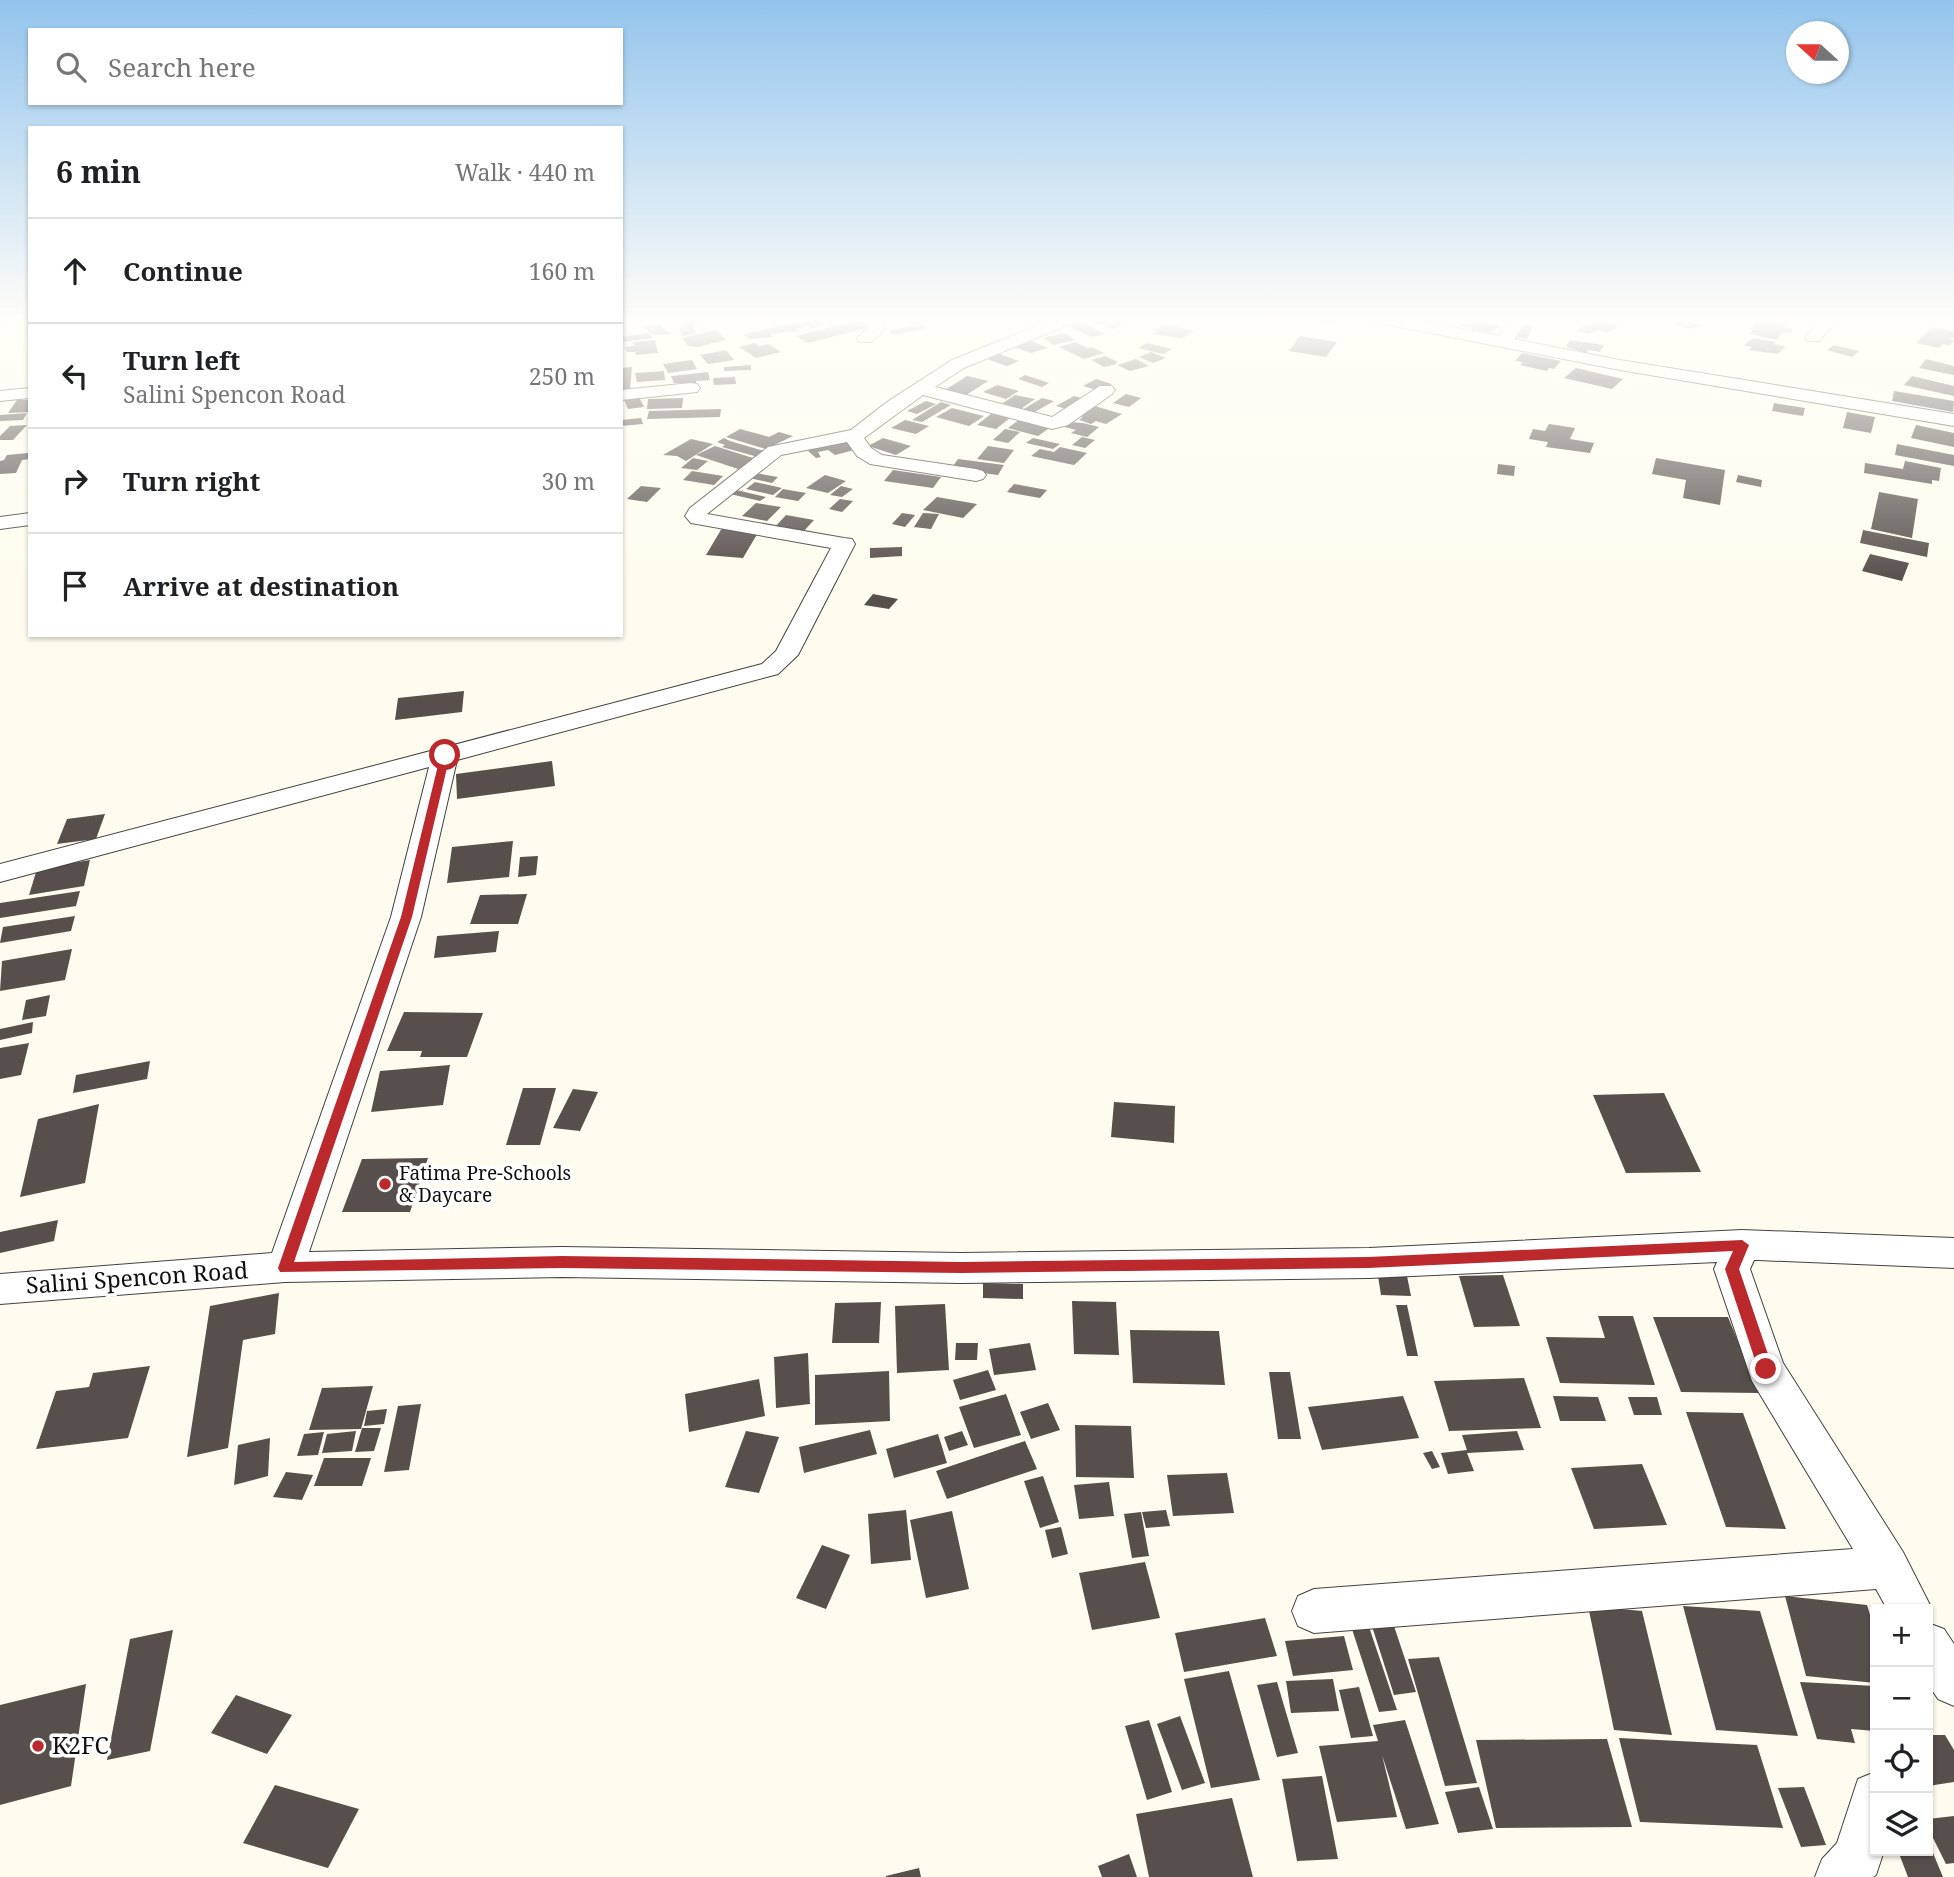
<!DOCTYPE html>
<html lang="en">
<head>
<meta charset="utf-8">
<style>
  body { margin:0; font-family:"Noto Serif",serif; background:#f6f6f6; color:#202124 }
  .controls { position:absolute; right:21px; bottom:21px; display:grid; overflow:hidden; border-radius:0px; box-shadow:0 2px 5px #0004 }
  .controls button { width:63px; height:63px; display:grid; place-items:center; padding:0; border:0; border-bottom:2px solid #e0e0e0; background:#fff; color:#202124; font:35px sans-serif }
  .compass { position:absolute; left:1786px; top:21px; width:63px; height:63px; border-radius:50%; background:#fff; box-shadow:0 2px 5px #0004; rotate:291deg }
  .stop { position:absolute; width:21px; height:21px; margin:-16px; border:5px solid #bb292d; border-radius:50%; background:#fff }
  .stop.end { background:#bb292d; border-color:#fff; box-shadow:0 2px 7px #0008 }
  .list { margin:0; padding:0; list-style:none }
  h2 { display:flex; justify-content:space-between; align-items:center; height:91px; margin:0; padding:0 28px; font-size:30px }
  h2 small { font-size:23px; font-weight:400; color:#757577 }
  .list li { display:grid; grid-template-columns:46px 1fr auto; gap:21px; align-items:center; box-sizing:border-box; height:105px; padding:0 28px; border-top:2px solid #e0e0e0 }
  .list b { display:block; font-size:26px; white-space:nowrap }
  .list p { margin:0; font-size:23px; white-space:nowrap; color:#757577 }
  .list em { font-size:23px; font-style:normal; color:#757577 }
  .icon { flex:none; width:38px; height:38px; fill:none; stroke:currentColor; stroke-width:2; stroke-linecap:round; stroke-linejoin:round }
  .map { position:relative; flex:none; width:1954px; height:1877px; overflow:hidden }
  .search { position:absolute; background:#fff; box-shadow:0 2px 5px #0004; left:28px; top:28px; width:595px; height:77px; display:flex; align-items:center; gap:18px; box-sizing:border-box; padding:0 24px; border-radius:0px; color:#757577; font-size:26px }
  .panel { position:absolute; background:#fff; box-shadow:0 2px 5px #0004; left:28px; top:126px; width:595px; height:511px; border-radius:0px }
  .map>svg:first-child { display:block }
  .building { fill:#574f4b }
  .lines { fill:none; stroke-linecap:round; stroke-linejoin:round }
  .street-casing { stroke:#414141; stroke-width:2 }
  .street { fill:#fff; fill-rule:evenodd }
  .route { fill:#bb292d }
  .poi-dot { fill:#bb292d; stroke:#fff; stroke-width:2.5 }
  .labels { text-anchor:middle; stroke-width:7; stroke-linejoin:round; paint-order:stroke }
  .poi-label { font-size:19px; fill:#0e0e0e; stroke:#fff; text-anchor:start }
  .near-street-label { font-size:23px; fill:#0e0e0e; stroke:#fff }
  .near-poi-label { font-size:23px; fill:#0e0e0e; stroke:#fff; text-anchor:start }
</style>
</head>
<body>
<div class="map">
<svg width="1954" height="1877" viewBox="0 0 1954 1877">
  <rect width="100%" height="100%" fill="#fffcef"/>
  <path class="building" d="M897,317H923L929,321L912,325Z
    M1104,317H1134V318L1119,323L1124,324L1113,329L1092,321Z
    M1301,317H1325L1337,320L1331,325Z
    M820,318L827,322L819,324L822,326L811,329L808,326L796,329L798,331L770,334L773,337L749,339L743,334Z
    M1471,318L1501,326L1489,333L1459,325Z
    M1759,318L1788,325L1782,328L1792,329L1791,333L1782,332L1777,340L1750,334Z
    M695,319L698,325H693L696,334L682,336L679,328L686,327L682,321Z
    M1076,319L1105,334L1091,337L1063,323Z
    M1685,319L1702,326L1689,329L1672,323Z
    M858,320L870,327L808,343L796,336Z
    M1601,320L1619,327L1607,333L1598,330L1587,334L1576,330Z
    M1521,323L1533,325L1527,339L1515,337Z
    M658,324L669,332L674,334L653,335L643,327Z
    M922,324L927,328L894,335L889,331Z
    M1165,324L1194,331L1182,338L1152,334L1157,332L1153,331Z
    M1932,327L1954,331V338H1948L1954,341L1949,346L1943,344L1939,348L1916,343Z
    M716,330L726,340L698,347L688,346L682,338Z
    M649,333L653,338L621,342V337Z
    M1064,333L1075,340L1054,345L1043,338Z
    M1300,336L1337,342L1326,357L1289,351Z
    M1753,338L1776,342L1774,344L1786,347L1777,354L1749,350L1752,347L1744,345Z
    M655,340L658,353L636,355L635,352H627L625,347L634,346L633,342Z
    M1570,340L1604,345L1600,352L1588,350L1587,353L1566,347Z
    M1031,341L1048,348L1031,353L1015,347Z
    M1075,342L1088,348L1092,347L1104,353L1084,359L1059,347Z
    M755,343L759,346L768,344L781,352L756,358L739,347Z
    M1147,343L1172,349L1163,354L1138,348Z
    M1834,345L1859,351L1852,357L1827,350Z
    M726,350L734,360L708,364L700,355Z
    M1151,352L1166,358L1153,363L1139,357Z
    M997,353L1019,361L1007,366L984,358Z
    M1522,353L1561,361L1554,369L1549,368L1547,371L1520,365L1523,362L1515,361Z
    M1105,356L1118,362L1115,363L1117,364L1104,367L1091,360Z
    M1136,359L1149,366L1130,371L1117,365Z
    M1926,359L1954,366V375L1919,368Z
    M692,360L697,369L668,373L663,364Z
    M751,365V370L724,371V367Z
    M632,367L630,390L621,391V368Z
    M1576,368L1623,379L1612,389L1564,378Z
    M664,371L665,380L637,382L635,373Z
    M708,372L710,380L696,381V384L674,383L671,376Z
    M1025,375L1049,383L1042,387L1018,379Z
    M967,376L988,381L963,397L942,392Z
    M1912,376L1954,386V396L1904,385Z
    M735,377L736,384L714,385L713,378Z
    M1096,379L1112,384L1100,391L1083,386Z
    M997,385L1019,391L1006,399L983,392Z
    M1894,391L1954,401L1953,412L1892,401Z
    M1126,394L1141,398L1129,407L1113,403Z
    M638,395L644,407L628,409L623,397Z
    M1015,395L1035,399L1018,411L997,407Z
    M1074,396L1086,399L1069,410L1056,406Z
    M683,398L682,408L647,409L648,399Z
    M1042,398L1054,401L1033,413L1022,410Z
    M17,400H30V412L8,413Z
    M926,401L936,404L917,414L907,411Z
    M941,402L951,405L922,422L912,420Z
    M1774,403L1805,408L1803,416L1772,411Z
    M1088,404L1122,414L1106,424L1096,421L1091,424L1079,420L1083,417L1072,414Z
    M952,408L984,416L969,426L936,417Z
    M721,409L720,417L647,419L649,411Z
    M1847,412L1875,417L1871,433L1843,428Z
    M27,413L23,420L0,421V415Z
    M992,413L1011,417L996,429L977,425Z
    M641,418L643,424L621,426V420Z
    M1020,419L1051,427L1038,436L1008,428Z
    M905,420L929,426L916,434L891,428Z
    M1071,422L1083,423L1099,427L1087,437L1071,433L1076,430L1065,427Z
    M1549,424L1575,428L1570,439L1594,443L1590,453L1546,447L1548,442L1529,439L1533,429L1545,431Z
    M27,425L13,440H0V436L10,426Z
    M1916,425L1954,433V447L1911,438Z
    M740,429L769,437L779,432L793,436L766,449L726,437Z
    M1005,429L1020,432L1008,443L993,440Z
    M1082,437L1095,440L1085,448L1072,445Z
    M724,438L730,441L767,452L758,457L722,447L725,445L717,442Z
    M883,438L911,446L896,455L868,446Z
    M1033,438L1060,444L1053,449L1026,443Z
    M691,439L713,444L686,461L677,456L663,455Z
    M849,440L858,449L835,455L828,450L818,452L821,457L816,458L807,450Z
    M1897,444L1954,455V466L1895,455Z
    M715,446L756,459L738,469L696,455Z
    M988,446L1014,450L1004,463L977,459Z
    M1060,447L1087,453L1074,465L1031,456L1040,449L1054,452Z
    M28,453L30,459L22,460L16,473L0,474V461L4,460L7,455Z
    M693,458L708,461L697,470L681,468Z
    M1656,458L1725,470L1720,505L1683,498L1686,480L1652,474Z
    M958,459L1004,465L998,475L951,469Z
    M1905,461L1941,468L1939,481L1932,480V484L1864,473L1865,463L1903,469Z
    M1498,464L1515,466L1514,476L1497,474Z
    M893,470L941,477L933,488L884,481Z
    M692,471L723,476L714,485L683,480Z
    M755,473L778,477L772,483L749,478Z
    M825,475L846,481L828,493L806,488Z
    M1738,475L1762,480L1761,487L1736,482Z
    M755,482L782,488L773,495L746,489Z
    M1014,484L1047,490L1040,498L1007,492Z
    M641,486L661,488L647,502L627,499Z
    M841,486L853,489L842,497L830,495Z
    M783,489L806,493L798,501L775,497Z
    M736,490L766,497L760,501L730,494Z
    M1879,492L1918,499L1912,538L1871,529Z
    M937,497L977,504L963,518L923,510Z
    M840,499L853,501L842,512L829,509Z
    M756,503L781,507L767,521L742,516Z
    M902,513L915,515L905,527L892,524Z
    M923,513L939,514L931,529L914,527Z
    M786,515L814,520L803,532L775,527Z
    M722,528L759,531L743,558L706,555Z
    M1863,530L1929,543L1927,557L1860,543Z
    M902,547V556L870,558V548Z
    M1870,554L1909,563L1902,581L1862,571Z
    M873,594L898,599L889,609L864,605Z
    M464,691L462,712L395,720L398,698Z
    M552,761L555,786L457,799L456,774Z
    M105,814L96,839L57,844L67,819Z
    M513,841L509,877L447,883L452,847Z
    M538,856L536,875L518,877L520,857Z
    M90,860L84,886L29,895L37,869Z
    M80,891L76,906L0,918V903Z
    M527,894L518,924H470L480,895Z
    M75,916L71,931L0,943L3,927Z
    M499,931L496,952L434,958L437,936Z
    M72,949L65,980L0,991L2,961Z
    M50,995L46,1016L22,1020L26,1000Z
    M404,1012L483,1013L467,1057H420L422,1051H387Z
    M33,1022L32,1033L0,1040V1029Z
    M29,1043L21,1075L0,1079V1048Z
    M150,1061L147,1079L73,1093L76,1075Z
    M450,1065L443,1105L371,1112L380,1071Z
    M523,1088H556L540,1145H506Z
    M573,1089L598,1092L580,1131L553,1128Z
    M1664,1093L1701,1172L1626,1173L1593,1095Z
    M1114,1102L1175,1106L1174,1143L1111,1137Z
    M99,1104L85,1183L20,1197L38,1119Z
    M428,1158L410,1212H342L362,1159Z
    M58,1220L54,1241L0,1253V1232Z
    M1503,1275L1520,1326L1474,1327L1459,1276Z
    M1378,1276H1407L1411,1296L1381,1295Z
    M983,1283L1023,1284V1299L983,1298Z
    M279,1293L275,1334L243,1340L228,1448L187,1457L210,1306Z
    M1072,1301L1116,1302L1119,1355L1074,1354Z
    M881,1302L879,1343H832L835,1303Z
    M945,1304L949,1370L897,1373L895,1306Z
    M1396,1305H1407L1418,1356H1407Z
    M1598,1316H1633L1655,1385L1560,1383L1546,1337L1605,1338Z
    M1653,1317H1728L1759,1393L1681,1392Z
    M1130,1330L1219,1331L1225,1385L1133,1383Z
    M956,1343H978L977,1360H955Z
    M1030,1343L1036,1370L994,1375L989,1349Z
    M808,1353L810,1404L776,1408L774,1357Z
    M150,1366L128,1438L36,1449L56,1391L89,1387L93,1373Z
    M988,1370L996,1390L960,1400L953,1380Z
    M889,1371L890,1421L815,1425V1375Z
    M1269,1372H1290L1301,1439H1278Z
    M1524,1378L1541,1428L1449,1431L1434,1381Z
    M759,1379L765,1416L689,1432L685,1394Z
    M373,1386L361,1429L309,1430L322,1388Z
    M1006,1394L1021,1435L974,1448L959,1407Z
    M1403,1396L1419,1438L1322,1450L1308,1407Z
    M1553,1396L1598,1397L1606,1421H1560Z
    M1628,1397H1657L1662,1415H1634Z
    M1048,1403L1060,1430L1031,1439L1020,1412Z
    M421,1404L409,1470L384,1472L398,1406Z
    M387,1409L384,1424L364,1426L367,1411Z
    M1686,1412L1743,1413L1786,1529L1726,1527Z
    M1075,1425L1131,1426L1134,1478L1076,1477Z
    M362,1428H381L374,1451L355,1452Z
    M870,1430L877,1454L804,1473L799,1447Z
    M356,1431L352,1451L322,1453L327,1434Z
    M746,1431L779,1437L759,1493L725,1487Z
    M962,1431L968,1445L949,1451L944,1437Z
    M1517,1431L1524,1450L1467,1453L1474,1471L1448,1474L1441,1453L1467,1450L1462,1435Z
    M324,1432L318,1455L297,1456L304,1434Z
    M938,1434L947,1463L894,1478L886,1449Z
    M270,1438L268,1476L234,1485L238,1445Z
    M1025,1441L1037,1469L947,1499L936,1471Z
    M1432,1451L1440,1467L1432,1469L1423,1453Z
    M324,1458H371L362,1486H314Z
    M1642,1464L1667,1525L1594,1529L1571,1468Z
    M286,1472L313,1475L302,1500L273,1497Z
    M1227,1473L1234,1513L1173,1516L1167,1475Z
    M1043,1476L1059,1522L1040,1528L1024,1481Z
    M1109,1482L1114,1516L1079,1519L1074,1485Z
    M906,1510L911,1560L871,1564L868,1514Z
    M1166,1510L1170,1526L1146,1528L1142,1512Z
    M952,1511L969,1589L926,1598L910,1520Z
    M1141,1512L1149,1556L1132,1558L1124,1514Z
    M1061,1527L1068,1554L1052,1558L1045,1530Z
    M822,1545L850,1555L826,1609L796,1598Z
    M1145,1562L1160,1618L1092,1630L1079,1573Z
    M1785,1596L1867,1605L1875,1631V1683L1806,1676Z
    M1588,1606L1642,1611L1672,1735L1614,1730Z
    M1683,1606L1760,1611L1798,1736L1716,1730Z
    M1390,1614L1416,1692L1394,1695L1369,1617Z
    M1265,1618L1277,1656L1184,1672L1175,1633Z
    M1366,1618L1397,1710L1379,1712L1349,1620Z
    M173,1630L150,1751L107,1760L130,1639Z
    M1344,1636L1353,1670L1293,1676L1285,1641Z
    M1439,1657L1477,1783L1445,1786L1408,1659Z
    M1229,1671L1260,1780L1211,1788L1184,1679Z
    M1333,1679L1339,1711L1291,1713L1286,1681Z
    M1277,1682L1298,1753L1277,1757L1257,1685Z
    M1800,1682L1875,1686V1731L1851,1729L1855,1743L1817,1739Z
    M86,1684L71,1786L0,1805V1705Z
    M1359,1687L1373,1736L1351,1738L1339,1690Z
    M236,1695L292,1715L267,1754L211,1733Z
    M1180,1716L1205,1783L1182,1790L1157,1724Z
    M1149,1720L1172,1792L1147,1800L1125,1726Z
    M1405,1720L1439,1824L1406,1829L1382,1755L1397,1817L1337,1822L1319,1746L1378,1741L1373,1725Z
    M1928,1735H1945L1954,1750V1782L1928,1786Z
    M1619,1738L1757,1745L1783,1828L1640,1822Z
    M1607,1739L1632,1827L1496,1828L1476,1740Z
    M1322,1776L1338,1859L1297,1861L1282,1779Z
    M275,1785L359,1809L328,1868L243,1843Z
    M1479,1787L1493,1829L1458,1833L1445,1792Z
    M1804,1787L1826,1845L1801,1847L1778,1788Z
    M1232,1798L1253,1877H1149L1136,1814Z
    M1954,1816V1863L1946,1864L1928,1828V1819Z
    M1928,1841L1943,1877H1908L1898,1851H1928Z
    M1129,1854L1137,1877H1102L1098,1866Z
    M919,1868L921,1877H886V1876Z"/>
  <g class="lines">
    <defs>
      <path id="street" d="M0,317H9L6,323L0,325Z
        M858,317C870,317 883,314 886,329L871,342H859L857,338L869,327Z
        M1058,317H1081L1079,320L964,368L935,387L1052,417L1100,386H1112L1115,390L1112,394L1068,425L1052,429L923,395L864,438L871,448L882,455L976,469L983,471L986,475L983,479L976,481L870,464L857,456L847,442L781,455L707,514L844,538L852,539L855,544L798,655L778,674L457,760L421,917L309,1252L562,1247L961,1253L1369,1248L1742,1230L1954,1238V1268L1758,1260H1754L1750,1269L1783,1363L1903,1552L1932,1609L1928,1619V1609H1887L1876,1589L1314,1633L1298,1626L1292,1611L1298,1596L1314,1589L1853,1549L1752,1381L1714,1269L1717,1262L1369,1278L961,1283L562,1277L285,1282L0,1304V1274L272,1253L391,917L429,767L0,882V864L762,664L776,651L831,548L691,523L685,516L690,508L768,447L851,430L887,402L952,360Z
        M1366,317H1400L1499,336L1513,317H1530L1514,339L1620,360L1954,414V426L1620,370L1374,322Z
        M1823,317H1840L1819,341H1807L1805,337Z
        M691,383L697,384L700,388L697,392L621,400V390Z
        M30,388V398L0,401V391Z
        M30,513V525L0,529V517Z
        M1928,1623L1944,1629L1954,1644V1706L1938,1699L1928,1684Z
        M1875,1772V1851H1884L1876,1875L1873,1877H1815L1822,1859L1837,1843L1858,1779Z"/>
    </defs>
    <use href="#street" class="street-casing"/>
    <use href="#street" class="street"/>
  </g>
  <linearGradient id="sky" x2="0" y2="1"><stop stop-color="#93c4ed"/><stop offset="0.55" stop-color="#fffef8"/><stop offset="1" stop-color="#fffef8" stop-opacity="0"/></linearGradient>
  <rect width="1954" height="580" fill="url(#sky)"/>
  <path class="route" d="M441,753L450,755L412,917L294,1262L562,1256L961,1262L1368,1257L1742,1240L1749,1245L1739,1269L1773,1369L1766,1375L1758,1369L1725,1269L1733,1251L1368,1268L961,1273L562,1268L280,1272L278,1268L401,917Z"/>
  <g class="poi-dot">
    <circle cx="385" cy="1184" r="7"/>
    <circle cx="38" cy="1746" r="7"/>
  </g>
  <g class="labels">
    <g class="poi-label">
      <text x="399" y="1180">Fatima Pre-Schools<tspan x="399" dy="22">&amp; Daycare</tspan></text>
    </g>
    <g class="near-street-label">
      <text transform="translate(137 1278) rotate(-4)" y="8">Salini Spencon Road</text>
    </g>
    <g class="near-poi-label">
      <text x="52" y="1754">K2FC</text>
    </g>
  </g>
</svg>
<div class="controls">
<button>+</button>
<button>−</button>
<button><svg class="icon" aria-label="locate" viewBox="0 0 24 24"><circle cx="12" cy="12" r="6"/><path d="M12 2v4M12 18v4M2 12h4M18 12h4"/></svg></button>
<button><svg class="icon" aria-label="layers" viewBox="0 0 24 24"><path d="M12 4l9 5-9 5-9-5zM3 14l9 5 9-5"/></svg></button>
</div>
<svg class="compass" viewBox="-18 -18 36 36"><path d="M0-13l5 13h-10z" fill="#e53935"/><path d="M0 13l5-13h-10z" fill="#757577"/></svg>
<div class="stop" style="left:445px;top:755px"></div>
<div class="stop end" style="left:1766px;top:1369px"></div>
<div class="search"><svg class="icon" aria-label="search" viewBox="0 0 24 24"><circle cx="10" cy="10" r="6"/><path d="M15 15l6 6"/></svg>Search here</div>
<section class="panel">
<h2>6 min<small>Walk · 440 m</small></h2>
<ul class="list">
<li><svg class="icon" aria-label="ahead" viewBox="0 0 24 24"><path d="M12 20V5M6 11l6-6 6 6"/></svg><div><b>Continue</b></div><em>160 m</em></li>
<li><svg class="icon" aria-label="left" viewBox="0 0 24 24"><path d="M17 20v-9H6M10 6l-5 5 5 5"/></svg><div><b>Turn left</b><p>Salini Spencon Road</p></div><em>250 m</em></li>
<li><svg class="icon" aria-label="right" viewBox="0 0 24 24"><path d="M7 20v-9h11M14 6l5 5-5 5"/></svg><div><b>Turn right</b></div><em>30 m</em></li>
<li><svg class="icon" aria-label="arrive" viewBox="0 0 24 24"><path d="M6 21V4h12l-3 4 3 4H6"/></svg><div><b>Arrive at destination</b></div></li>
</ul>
</section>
</div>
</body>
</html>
